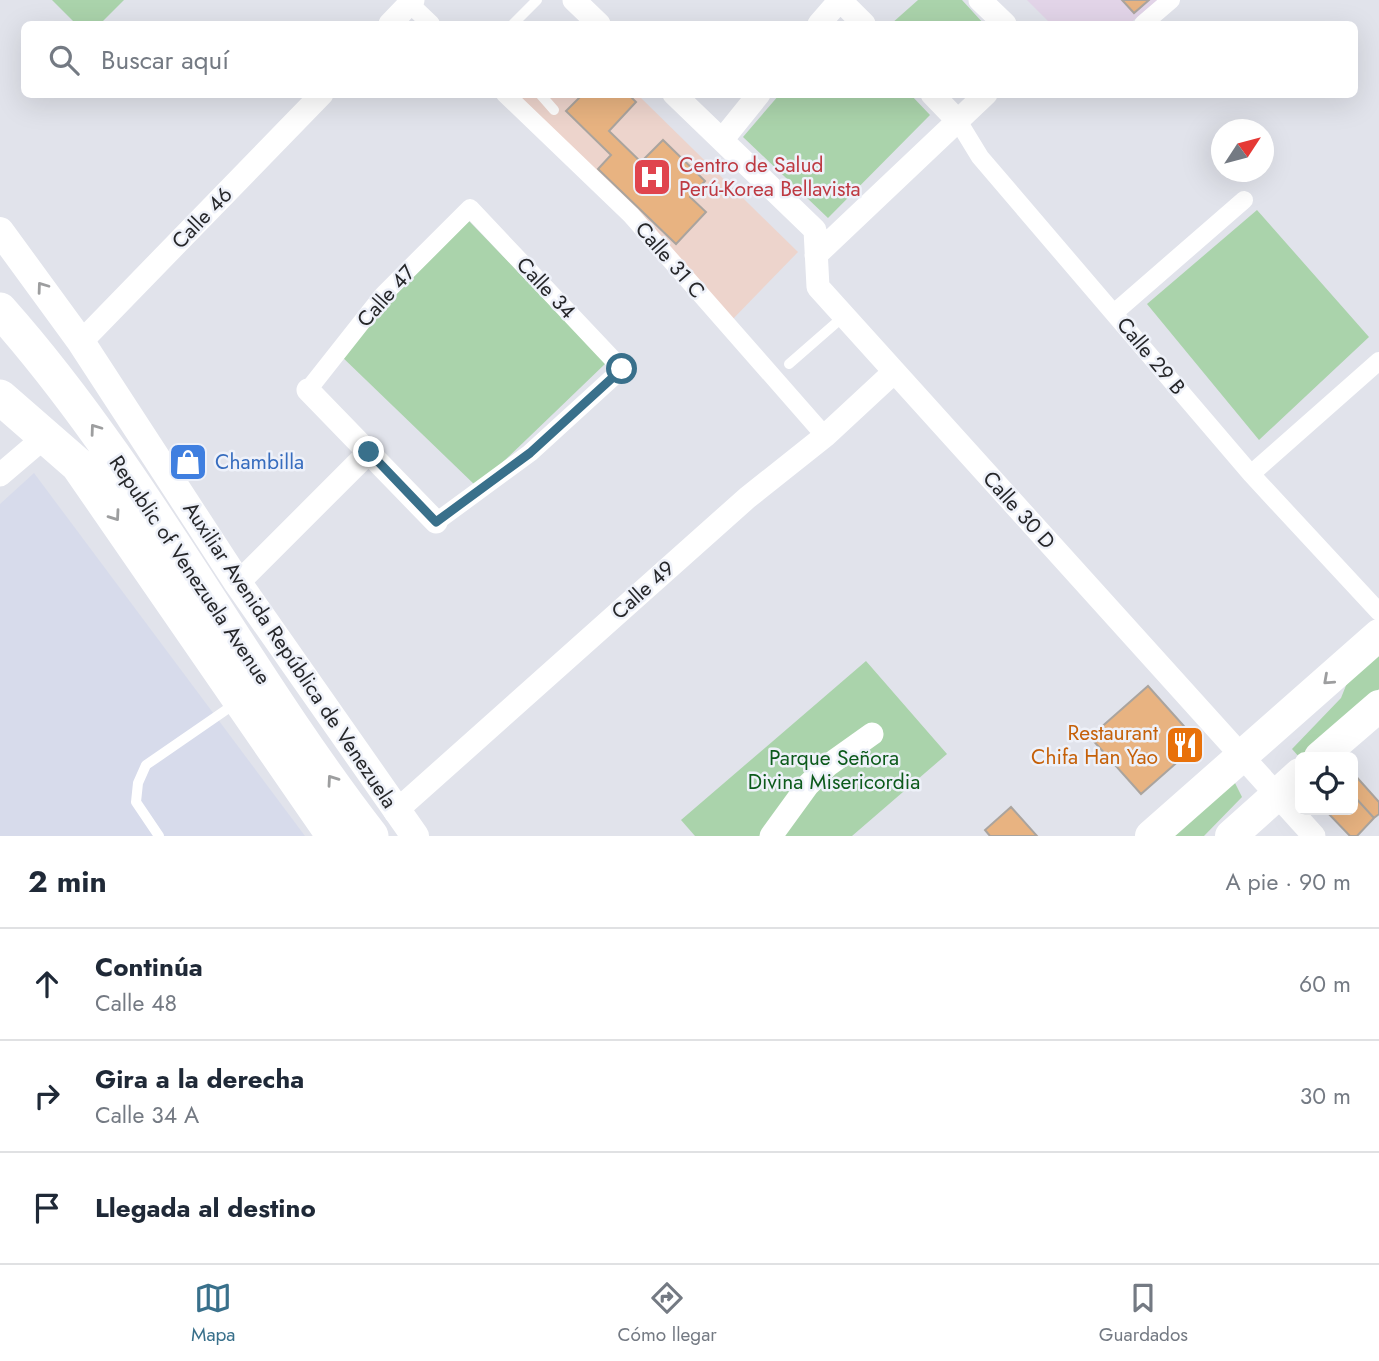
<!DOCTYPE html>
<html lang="es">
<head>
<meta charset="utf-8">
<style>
  body { margin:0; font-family:Jost,sans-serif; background:#f2f2f3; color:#1f2937 }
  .controls { position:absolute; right:21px; bottom:21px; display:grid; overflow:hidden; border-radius:10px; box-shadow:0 7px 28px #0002 }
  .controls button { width:63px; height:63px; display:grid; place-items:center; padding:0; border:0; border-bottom:2px solid #e0e1e3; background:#fff; color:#1f2937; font:35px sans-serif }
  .compass { position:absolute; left:1211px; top:119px; width:63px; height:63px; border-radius:50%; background:#fff; box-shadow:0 7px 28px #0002; rotate:54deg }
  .stop { position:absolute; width:21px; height:21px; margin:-16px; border:5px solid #39708b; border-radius:50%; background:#fff }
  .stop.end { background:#39708b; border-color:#fff; box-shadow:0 2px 7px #0008 }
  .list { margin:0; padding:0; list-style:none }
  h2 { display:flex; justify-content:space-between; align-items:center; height:91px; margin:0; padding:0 28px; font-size:30px }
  h2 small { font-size:23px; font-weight:400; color:#747a83 }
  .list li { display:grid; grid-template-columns:46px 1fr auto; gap:21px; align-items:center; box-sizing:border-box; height:112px; padding:0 28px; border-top:2px solid #e0e1e3 }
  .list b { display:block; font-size:26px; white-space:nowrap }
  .list p { margin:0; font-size:23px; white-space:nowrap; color:#747a83 }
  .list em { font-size:23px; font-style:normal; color:#747a83 }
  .icon { flex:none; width:38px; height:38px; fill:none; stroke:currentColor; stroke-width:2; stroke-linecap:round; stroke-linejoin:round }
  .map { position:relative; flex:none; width:1379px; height:836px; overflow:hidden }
  .search { position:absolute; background:#fff; box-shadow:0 7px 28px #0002; left:21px; right:21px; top:21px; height:77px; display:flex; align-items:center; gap:18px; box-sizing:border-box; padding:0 24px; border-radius:10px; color:#747a83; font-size:26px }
  .sheet { height:427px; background:#fff }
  nav { display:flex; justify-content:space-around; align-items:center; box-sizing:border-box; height:98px; border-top:2px solid #e0e1e3; background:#fff; font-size:19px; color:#747a83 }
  nav a { display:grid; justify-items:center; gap:4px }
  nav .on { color:#39708b }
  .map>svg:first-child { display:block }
  .built { fill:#d7dbeb }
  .education { fill:#e2d4e8 }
  .medical { fill:#edd4cc }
  .green { fill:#aad3ab }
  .building { fill:#e8b381; stroke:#aaa49e; stroke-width:2 }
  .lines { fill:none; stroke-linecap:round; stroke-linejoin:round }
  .service { stroke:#fff; stroke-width:10 }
  .pedestrian { stroke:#fff; stroke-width:18 }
  .minor { stroke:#fff; stroke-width:23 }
  .tertiary { stroke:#fff; stroke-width:28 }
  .secondary { stroke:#fff; stroke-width:32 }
  .primary { stroke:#fff; stroke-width:35 }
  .oneway { stroke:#9d9e9f }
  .route { stroke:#39708b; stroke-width:9 }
  .labels { text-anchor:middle; stroke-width:5; stroke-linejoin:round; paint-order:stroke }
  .health-label { font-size:21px; fill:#be3a42; stroke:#eef1f9; text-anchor:start }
  .street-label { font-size:21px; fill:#26272a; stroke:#eef1f9 }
  .shop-label { font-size:21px; fill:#366cbe; stroke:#eef1f9; text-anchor:start }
  .food-label { font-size:21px; fill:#c56008; stroke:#eef1f9; text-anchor:end }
  .park-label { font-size:21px; fill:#0c5a1b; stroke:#eef1f9 }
</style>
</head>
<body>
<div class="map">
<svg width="1379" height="836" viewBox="0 0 1379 836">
  <rect width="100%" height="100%" fill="#e1e3eb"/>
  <path class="built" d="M34,473L305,836H0V504Z"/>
  <path class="education" d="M1027,0H1158L1129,24H1051Z"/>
  <path class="medical" d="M514,95H638L798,252L730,322Z"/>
  <path class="green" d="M52,0H124L100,24H76Z
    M918,0H962L984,24H891Z
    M779,95H911L930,115L828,218L743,137Z
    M1257,210L1369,337L1259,440L1147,304Z
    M469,221L606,363L477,487L338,353Z
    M1379,649V689L1300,758L1292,749L1341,698L1351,673Z
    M866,661L947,754L852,836H695L681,820Z
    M1232,777L1242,797L1204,836H1165Z"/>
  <path class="building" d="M1122,0H1149L1134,13Z
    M583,94H628L636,102L609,131L641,162L663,140L705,181L690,197L706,212L676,244L598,169L611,155L566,111Z
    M1148,686L1199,743L1141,794L1090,737Z
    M1353,773L1379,802V814L1374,818L1353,795Z
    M1353,795L1374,818L1357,836H1350L1325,810H1353Z
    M1011,807L1037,836H990L985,830Z"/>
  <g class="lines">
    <path class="service" d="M513,24L537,0
      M540,94L554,110
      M789,364L844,316
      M159,836L136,802L138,783L146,765L236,703"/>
    <path class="pedestrian" d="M410,4L431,24
      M1143,24L1171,0
      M505,94L631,215L825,436
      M958,121L980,157L1251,474L1379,612
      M1114,313L1244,200
      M308,390L383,295L470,208L622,369L530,453L436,522
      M1251,474L1379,361"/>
    <path class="minor" d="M574,0L599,24
      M840,0L864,24
      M980,0L1005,24
      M390,24L413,0
      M819,24L840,0
      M674,94L815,230L818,287L1314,836
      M932,94L958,121
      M722,140L759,94
      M816,255L986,94
      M81,342L322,94
      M308,390L436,522
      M0,475L47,435
      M238,583L369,452
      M395,812L747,498L825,436L894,372
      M771,836L808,785L827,766L872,734"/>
    <path class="tertiary" d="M0,231L81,342L238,583L415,836"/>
    <path class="secondary" d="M1320,757L1379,706
      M1151,836L1379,635
      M1231,836L1300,774"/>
    <path class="primary" d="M0,310C143,471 240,667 371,836
      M0,397L78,465L334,836"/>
  </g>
  <defs><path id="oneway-chevron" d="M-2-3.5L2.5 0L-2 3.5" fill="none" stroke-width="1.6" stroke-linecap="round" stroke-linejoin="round" transform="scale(1.75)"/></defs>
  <g class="oneway">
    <use href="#oneway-chevron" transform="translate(42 287) rotate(-126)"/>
    <use href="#oneway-chevron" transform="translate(95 429) rotate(-126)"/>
    <use href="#oneway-chevron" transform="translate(115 516) rotate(55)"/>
    <use href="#oneway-chevron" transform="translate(1328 680) rotate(138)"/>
    <use href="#oneway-chevron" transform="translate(332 780) rotate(-125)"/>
  </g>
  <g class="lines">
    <path class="route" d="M369,452L436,522L530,453L622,369"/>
  </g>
  <defs>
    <symbol id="hospital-square" viewBox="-11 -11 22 22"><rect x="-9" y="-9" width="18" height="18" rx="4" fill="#e0444e" stroke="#eef1f9"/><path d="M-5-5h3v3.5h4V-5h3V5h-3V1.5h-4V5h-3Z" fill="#fff"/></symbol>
    <symbol id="shop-square" viewBox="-11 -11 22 22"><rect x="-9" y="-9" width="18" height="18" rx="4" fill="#3f7fe0" stroke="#eef1f9"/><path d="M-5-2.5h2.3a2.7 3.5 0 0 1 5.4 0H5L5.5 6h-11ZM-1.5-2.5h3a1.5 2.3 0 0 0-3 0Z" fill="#fff"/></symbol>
    <symbol id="restaurant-square" viewBox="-11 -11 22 22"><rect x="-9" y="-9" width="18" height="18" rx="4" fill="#e8710a" stroke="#eef1f9"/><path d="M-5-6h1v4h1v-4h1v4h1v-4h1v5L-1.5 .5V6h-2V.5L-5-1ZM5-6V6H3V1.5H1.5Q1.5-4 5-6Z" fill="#fff"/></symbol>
  </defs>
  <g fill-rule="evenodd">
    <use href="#hospital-square" x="630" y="155" width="44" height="44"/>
    <use href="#shop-square" x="166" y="440" width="44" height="44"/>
    <use href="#restaurant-square" x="1163" y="723" width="44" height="44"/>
  </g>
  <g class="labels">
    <g class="health-label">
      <text x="679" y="172">Centro de Salud<tspan x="679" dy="24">Perú-Korea Bellavista</tspan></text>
    </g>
    <g class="street-label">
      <text transform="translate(202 218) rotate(-46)" y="7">Calle 46</text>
      <text transform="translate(670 260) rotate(49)" y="7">Calle 31 C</text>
      <text transform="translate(546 288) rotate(47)" y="7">Calle 34</text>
      <text transform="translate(386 296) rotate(-48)" y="7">Calle 47</text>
      <text transform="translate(1151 356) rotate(50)" y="7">Calle 29 B</text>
      <text transform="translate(1019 510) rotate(48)" y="7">Calle 30 D</text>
      <text transform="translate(190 570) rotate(56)" y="7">Republic of Venezuela Avenue</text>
      <text transform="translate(643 590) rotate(-42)" y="7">Calle 49</text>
      <text transform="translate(290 655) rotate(56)" y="7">Auxiliar Avenida República de Venezuela</text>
    </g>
    <g class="shop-label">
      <text x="215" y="469">Chambilla</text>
    </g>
    <g class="food-label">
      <text x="1158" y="740">Restaurant<tspan x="1158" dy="24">Chifa Han Yao</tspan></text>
    </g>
    <g class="park-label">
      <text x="834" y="765">Parque Señora<tspan x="834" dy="24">Divina Misericordia</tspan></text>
    </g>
  </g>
</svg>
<div class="controls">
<button><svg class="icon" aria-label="locate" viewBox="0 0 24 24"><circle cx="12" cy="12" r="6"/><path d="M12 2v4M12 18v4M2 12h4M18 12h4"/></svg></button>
</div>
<svg class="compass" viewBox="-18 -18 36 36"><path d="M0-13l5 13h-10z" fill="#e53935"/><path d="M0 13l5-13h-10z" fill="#747a83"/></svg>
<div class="stop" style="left:622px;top:369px"></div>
<div class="stop end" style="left:369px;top:452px"></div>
<div class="search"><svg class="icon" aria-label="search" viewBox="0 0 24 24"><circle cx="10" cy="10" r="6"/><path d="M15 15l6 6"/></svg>Buscar aquí</div>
</div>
<section class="sheet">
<h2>2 min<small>A pie · 90 m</small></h2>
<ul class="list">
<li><svg class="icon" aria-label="ahead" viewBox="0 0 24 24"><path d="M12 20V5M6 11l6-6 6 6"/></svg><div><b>Continúa</b><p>Calle 48</p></div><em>60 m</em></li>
<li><svg class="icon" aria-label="right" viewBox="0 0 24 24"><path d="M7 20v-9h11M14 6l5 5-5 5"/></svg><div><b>Gira a la derecha</b><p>Calle 34 A</p></div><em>30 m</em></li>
<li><svg class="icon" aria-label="arrive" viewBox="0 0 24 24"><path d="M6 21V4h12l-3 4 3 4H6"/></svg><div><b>Llegada al destino</b></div></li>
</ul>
</section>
<nav>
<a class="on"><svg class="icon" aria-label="map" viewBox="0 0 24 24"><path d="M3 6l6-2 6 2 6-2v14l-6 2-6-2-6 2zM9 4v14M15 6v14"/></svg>Mapa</a>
<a><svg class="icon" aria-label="directions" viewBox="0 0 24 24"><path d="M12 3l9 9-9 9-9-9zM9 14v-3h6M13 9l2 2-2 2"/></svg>Cómo llegar</a>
<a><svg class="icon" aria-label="saved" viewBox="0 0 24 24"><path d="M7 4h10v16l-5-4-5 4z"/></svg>Guardados</a>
</nav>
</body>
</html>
